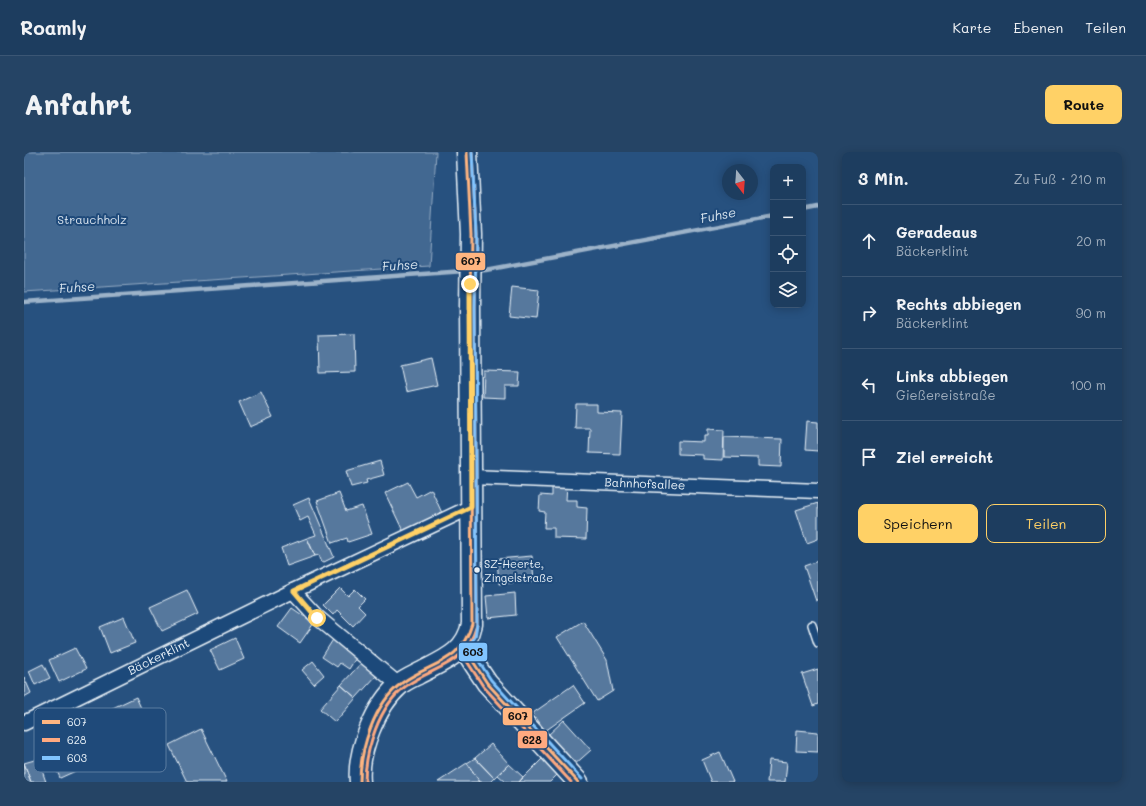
<!DOCTYPE html>
<html lang="de">
<head>
<meta charset="utf-8">
<style>
  body { margin:0; font-family:Mali,sans-serif; background:#254465; color:#f1f3f6 }
  .controls { position:absolute; right:12px; top:12px; display:grid; overflow:hidden; border-radius:8px; box-shadow:0 2px 10px #0003 }
  .controls button { width:36px; height:36px; display:grid; place-items:center; padding:0; border:0; border-bottom:1px solid #3b5674; background:#1d3d5f; color:#f1f3f6; font:20px sans-serif }
  .compass { position:absolute; left:698px; top:12px; width:36px; height:36px; border-radius:50%; background:#1d3d5f; box-shadow:0 2px 10px #0003; rotate:163deg }
  .stop { position:absolute; width:12px; height:12px; margin:-9px; border:3px solid #ffd166; border-radius:50%; background:#fff }
  .stop.end { background:#ffd166; border-color:#fff; box-shadow:0 1px 4px #0008 }
  .list { margin:0; padding:0; list-style:none }
  h2 { display:flex; justify-content:space-between; align-items:center; height:52px; margin:0; padding:0 16px; font-size:17px }
  h2 small { font-size:13px; font-weight:400; color:#a0aebd }
  .list li { display:grid; grid-template-columns:26px 1fr auto; gap:12px; align-items:center; box-sizing:border-box; height:72px; padding:0 16px; border-top:1px solid #3b5674 }
  .list b { display:block; font-size:15px; white-space:nowrap }
  .list p { margin:0; font-size:13px; white-space:nowrap; color:#a0aebd }
  .list em { font-size:13px; font-style:normal; color:#a0aebd }
  .actions { display:flex; gap:8px; padding:12px 16px }
  .actions a { flex:1; padding:9px 0; border:1px solid #ffd166; border-radius:8px; text-align:center; font-size:14px; color:#ffd166 }
  .actions .main { background:#ffd166; color:#111 }
  .icon { flex:none; width:22px; height:22px; fill:none; stroke:currentColor; stroke-width:2; stroke-linecap:round; stroke-linejoin:round }
  .map { position:relative; flex:none; width:794px; height:630px; overflow:hidden; border-radius:8px }
  header { display:flex; align-items:center; gap:24px; box-sizing:border-box; height:56px; padding:0 20px; background:#1d3d5f; border-bottom:1px solid #3b5674 }
  header strong { font-size:19px }
  nav { display:flex; gap:22px; margin-inline-start:auto; font-size:14px }
  .intro { display:flex; align-items:center; justify-content:space-between; box-sizing:border-box; height:96px; padding:0 24px }
  h1 { margin:0; font-size:28px }
  .button { padding:10px 18px; border-radius:8px; background:#ffd166; color:#111; font-size:14px; font-weight:700 }
  main { display:flex; gap:24px; padding:0 24px }
  aside { flex:1; background:#1d3d5f; border-radius:8px; box-shadow:0 2px 10px #0003 }
  .map>svg:first-child { display:block }
  .green { fill:#436891; stroke:#96acc4 }
  .lines { fill:none; stroke-linecap:round; stroke-linejoin:round }
  .stream { stroke:#9db3c9; stroke-width:4.5 }
  .building { fill:#57789d; stroke:#e8f1f8 }
  .lane-casing { stroke:#e8f1f8; stroke-width:10 }
  .street-casing { stroke:#e8f1f8; stroke-width:17 }
  .secondary-casing { stroke:#e8f1f8; stroke-width:23 }
  .lane { stroke:#1f4a7a; stroke-width:7 }
  .street { stroke:#1f4a7a; stroke-width:14 }
  .secondary { stroke:#1f4a7a; stroke-width:20 }
  .bus-1-casing { stroke:#1f4a7a; stroke-width:6 }
  .bus-2-casing { stroke:#1f4a7a; stroke-width:6 }
  .bus-3-casing { stroke:#1f4a7a; stroke-width:6 }
  .bus-1 { stroke:#ffb580; stroke-width:3 }
  .bus-2 { stroke:#ffa980; stroke-width:3 }
  .bus-3 { stroke:#80c4ff; stroke-width:3 }
  .route { stroke:#ffd166; stroke-width:5 }
  .bus-dot { fill:#e8f1f8; stroke:#1f4a7a; stroke-width:1.5 }
  .labels { text-anchor:middle; stroke-width:4; stroke-linejoin:round; paint-order:stroke }
  .bus-label { font-size:11px; fill:#e8f1f8; stroke:#1f4a7a; text-anchor:start }
  .park-label { font-size:12px; fill:#d8e3ee; stroke:#1f4a7a }
  .street-label { font-size:12px; fill:#e8f1f8; stroke:#1f4a7a }
  .water-label { font-size:13px; font-style:italic; fill:#d5e2ec; stroke:#1f4a7a }
  .key { fill:#1f4a7a; stroke:#5b7ca0; stroke-width:1 }
  .key-label { font-size:11px; fill:#e8f1f8 }
  .line-badge { stroke:#1f4a7a; stroke-width:1.5 }
  .pale-badge-label { font-size:11px; text-anchor:middle; font-weight:bold; fill:#111 }
</style>
</head>
<body>
<header>
<strong>Roamly</strong>
<nav><a>Karte</a><a>Ebenen</a><a>Teilen</a></nav>
</header>
<div class="intro"><h1>Anfahrt</h1><a class="button">Route</a></div>
<main>
<div class="map">
<svg width="794" height="630" viewBox="0 0 794 630">
  <rect width="100%" height="100%" fill="#27517f"/>
  <filter id="ink" filterUnits="userSpaceOnUse"><feTurbulence type="fractalNoise" baseFrequency=".025" numOctaves="2"/><feDisplacementMap in="SourceGraphic" scale="8" xChannelSelector="R" yChannelSelector="G"/><feConvolveMatrix kernelMatrix="1 2 1 2 8 2 1 2 1" color-interpolation-filters="sRGB"/></filter>
  <g filter="url(#ink)">
    <path class="green" d="M0,0H412L405,114L0,140Z"/>
    <g class="lines">
      <path class="stream" d="M779,58L794,55
        M451,119L462,118L749,64
        M0,150L441,119"/>
    </g>
    <path class="building" d="M488,135L515,138L512,167L485,164Z
      M330,182L331,220L296,221L295,183Z
      M407,206L413,233L382,240L376,213Z
      M460,219L496,220L495,234H481V246L459,245Z
      M237,240L249,265L226,275L215,250Z
      M552,252H573V260L598,261L596,302L565,301L566,276H551Z
      M783,269L794,270V299L781,298Z
      M684,277L700,278L699,308L679,307V303L654,302V289L680,290V284H684Z
      M700,285L758,287L757,315L734,314V306L700,305Z
      M356,309L360,323L342,328L343,331L327,335L322,319Z
      M384,330L392,345L407,337L418,361L379,379L361,341Z
      M528,331L543,332L542,348H553V355L563,356L562,387L530,386V376H520L521,360L515,359L516,343L528,344Z
      M315,341L322,359L338,354L348,382L324,390L323,386L308,391L293,349Z
      M285,346L310,405L298,411L295,403L291,404L283,386L292,383L284,365L276,369L269,353Z
      M794,351V387L783,391L772,358Z
      M283,386L291,404L263,414L257,396Z
      M508,404L510,429L475,432L473,407Z
      M794,409V448L792,449L780,414Z
      M316,436L324,444L331,437L341,447L334,454L341,461L329,474L313,458L309,463L299,453Z
      M163,438L174,462L138,479L126,455Z
      M491,441L492,463L464,466L462,444Z
      M268,456L290,471L276,491L254,475Z
      M100,465L111,491L86,501L76,475Z
      M559,469L583,508L589,539L573,549L533,485Z
      M211,486L220,507L196,518L186,498Z
      M310,486L335,501L325,517L316,511L313,515L298,505Z
      M51,496L62,517L35,530L25,508Z
      M289,509L300,523L290,532L278,518Z
      M338,510L353,523L332,546L317,533Z
      M19,512L26,526L11,533L5,519Z
      M794,517V552L789,554L778,522Z
      M0,525L7,541L0,545Z
      M317,533L332,546L311,570L296,557Z
      M549,533L561,551L521,579L509,561Z
      M112,545L117,556L83,572L78,561Z
      M540,568L567,598L549,614L523,584Z
      M177,577L203,630H163L145,593Z
      M773,578L794,580V600L772,599Z
      M467,592L485,612L470,626L451,606Z
      M696,600L709,630H687L678,608Z
      M521,604L536,620L526,630H495Z
      M53,606L58,616L36,626L32,616Z
      M451,606L470,626L466,630H456L443,611Z
      M14,607L22,630H7L0,611Z
      M745,608L763,610L761,630H743Z
      M0,611L7,630H0Z
      M443,611L456,630H414Z
      M485,612L499,625L495,630H482L474,623Z"/>
    <g class="lines">
      <defs>
        <path id="lane" d="M788,473L794,491"/>
        <g id="street">
          <path id="s1" d="M447,325L794,339"/>
          <path d="M269,439L293,465L375,533"/>
          <path id="s2" d="M0,571L269,439L447,355"/>
        </g>
        <path id="secondary" d="M439,494L451,513L463,531L554,630
          M336,630C333,599 352,553 375,533C381,528 388,525 394,522C418,509 442,502 448,472L446,155L447,82L443,0"/>
      </defs>
      <use href="#lane" class="lane-casing"/>
      <use href="#street" class="street-casing"/>
      <use href="#secondary" class="secondary-casing"/>
      <use href="#lane" class="lane"/>
      <use href="#street" class="street"/>
      <use href="#secondary" class="secondary"/>
      <defs>
        <path id="bus-1" d="M439,494L463,531L554,630
          M336,630C336,598 350,551 378,531C407,510 436,512 448,472L446,155L447,82L443,0"/>
        <path id="bus-2" d="M435,497L459,534L547,630
          M341,630C341,599 355,553 382,534C412,513 441,515 453,473L451,155L452,82L448,0"/>
        <path id="bus-3" d="M448,0L452,82L451,155L453,472L451,485L445,494L467,528L558,627"/>
      </defs>
      <use href="#bus-1" class="bus-1-casing"/>
      <use href="#bus-2" class="bus-2-casing"/>
      <use href="#bus-3" class="bus-3-casing"/>
      <use href="#bus-1" class="bus-1"/>
      <use href="#bus-2" class="bus-2"/>
      <use href="#bus-3" class="bus-3"/>
    </g>
  </g>
  <g class="lines" filter="url(#ink)">
    <path class="route" d="M293,466L270,439L447,355L446,132"/>
  </g>
  <circle class="bus-dot" cx="453" cy="418" r="3.5"/>
  <g class="labels">
    <g class="bus-label">
      <text x="460" y="416">SZ-Heerte,<tspan x="460" dy="14">Zingelstraße</tspan></text>
    </g>
    <g class="park-label">
      <text x="68" y="72">Strauchholz</text>
    </g>
    <g class="street-label">
      <text dy="4" stroke="none"><textPath href="#s1" startOffset="174">Bahnhofsallee</textPath></text>
      <text dy="4" stroke="none"><textPath href="#s2" startOffset="150">Bäckerklint</textPath></text>
    </g>
    <g class="water-label">
      <text transform="translate(694 63) rotate(-11)" y="5">Fuhse</text>
      <text transform="translate(376 113) rotate(-4)" y="5">Fuhse</text>
      <text transform="translate(53 135) rotate(-4)" y="5">Fuhse</text>
    </g>
  </g>
  <rect x="10" y="556" width="132" height="64" rx="6" class="key"/>
  <rect x="18" y="568" width="18" height="4" fill="#ffb580"/>
  <rect x="18" y="586" width="18" height="4" fill="#ffa980"/>
  <rect x="18" y="604" width="18" height="4" fill="#80c4ff"/>
  <g class="key-label">
    <text x="43" y="574">607</text>
    <text x="43" y="592">628</text>
    <text x="43" y="610">603</text>
  </g>
  <g class="line-badge">
    <rect x="431" y="100" width="31" height="19" rx="4" fill="#ffb580"/>
    <rect x="434" y="490" width="30" height="20" rx="4" fill="#80c4ff"/>
    <rect x="478" y="555" width="31" height="19" rx="4" fill="#ffb580"/>
    <rect x="493" y="578" width="31" height="19" rx="4" fill="#ffa980"/>
  </g>
  <g class="pale-badge-label">
    <text x="447" y="113">607</text>
    <text x="449" y="504">603</text>
    <text x="494" y="568">607</text>
    <text x="508" y="592">628</text>
  </g>
</svg>
<div class="controls">
<button>+</button>
<button>−</button>
<button><svg class="icon" aria-label="locate" viewBox="0 0 24 24"><circle cx="12" cy="12" r="6"/><path d="M12 2v4M12 18v4M2 12h4M18 12h4"/></svg></button>
<button><svg class="icon" aria-label="layers" viewBox="0 0 24 24"><path d="M12 4l9 5-9 5-9-5zM3 14l9 5 9-5"/></svg></button>
</div>
<svg class="compass" viewBox="-18 -18 36 36"><path d="M0-13l5 13h-10z" fill="#e53935"/><path d="M0 13l5-13h-10z" fill="#a0aebd"/></svg>
<div class="stop" style="left:293px;top:466px"></div>
<div class="stop end" style="left:446px;top:132px"></div>
</div>
<aside>
<h2>3 Min.<small>Zu Fuß · 210 m</small></h2>
<ul class="list">
<li><svg class="icon" aria-label="ahead" viewBox="0 0 24 24"><path d="M12 20V5M6 11l6-6 6 6"/></svg><div><b>Geradeaus</b><p>Bäckerklint</p></div><em>20 m</em></li>
<li><svg class="icon" aria-label="right" viewBox="0 0 24 24"><path d="M7 20v-9h11M14 6l5 5-5 5"/></svg><div><b>Rechts abbiegen</b><p>Bäckerklint</p></div><em>90 m</em></li>
<li><svg class="icon" aria-label="left" viewBox="0 0 24 24"><path d="M17 20v-9H6M10 6l-5 5 5 5"/></svg><div><b>Links abbiegen</b><p>Gießereistraße</p></div><em>100 m</em></li>
<li><svg class="icon" aria-label="arrive" viewBox="0 0 24 24"><path d="M6 21V4h12l-3 4 3 4H6"/></svg><div><b>Ziel erreicht</b></div></li>
</ul>
<div class="actions"><a class="main">Speichern</a><a>Teilen</a></div>
</aside>
</main>
</body>
</html>
